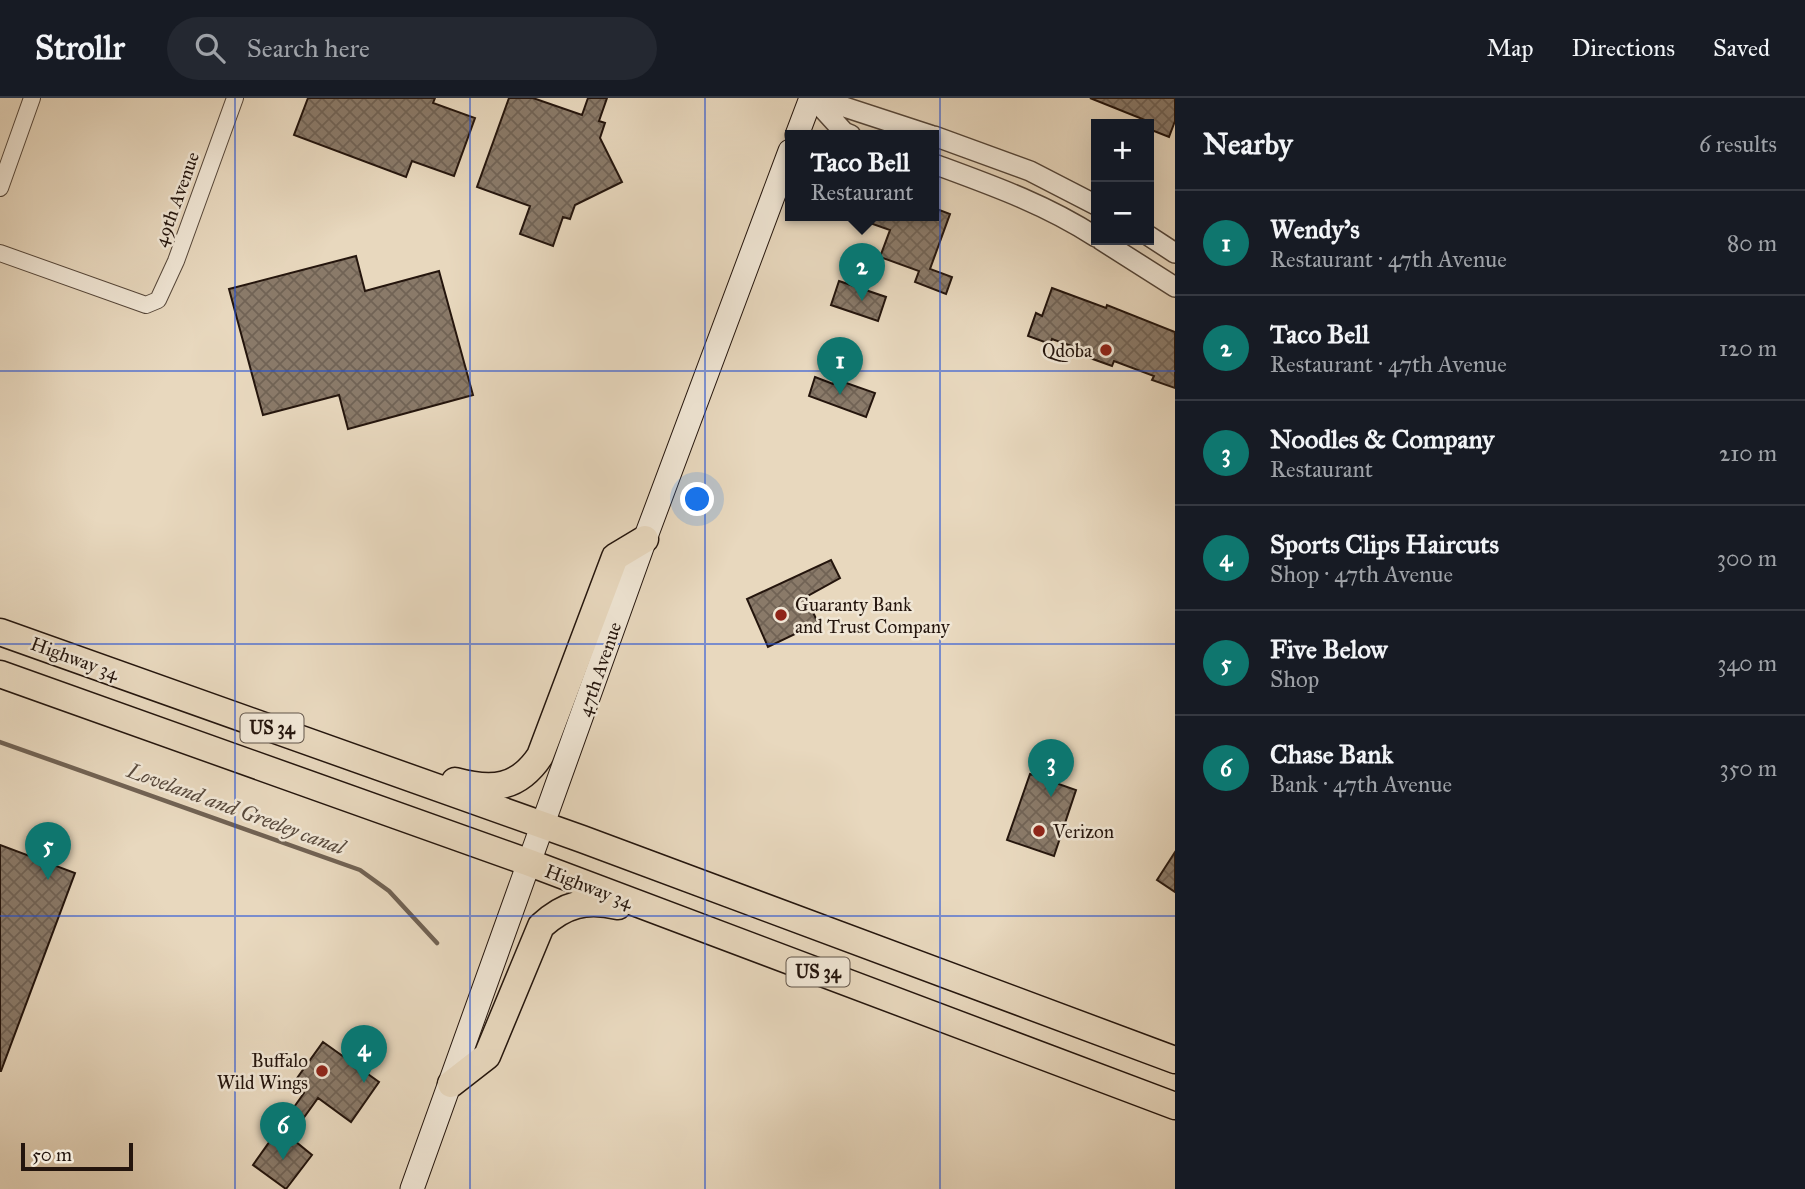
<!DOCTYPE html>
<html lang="en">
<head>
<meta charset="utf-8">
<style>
  body { margin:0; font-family:"IM FELL Great Primer",serif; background:#242831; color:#f1f3f6 }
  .controls { position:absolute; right:21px; top:21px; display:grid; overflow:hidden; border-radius:0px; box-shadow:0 7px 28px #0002 }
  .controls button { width:63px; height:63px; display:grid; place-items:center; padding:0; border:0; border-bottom:2px solid #363941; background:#171b24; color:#f1f3f6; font:35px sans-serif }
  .scale { position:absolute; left:21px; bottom:18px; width:112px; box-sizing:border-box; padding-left:7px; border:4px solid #24150d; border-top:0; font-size:19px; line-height:24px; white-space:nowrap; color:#24150d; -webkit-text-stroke:5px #f0e6d5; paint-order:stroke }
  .you { position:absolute; left:698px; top:402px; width:24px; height:24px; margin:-18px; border:5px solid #fff; border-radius:50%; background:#1a73e8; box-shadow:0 0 0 10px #1a73e833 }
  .badge { display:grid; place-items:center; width:46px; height:46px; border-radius:50%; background:#0f766e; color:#fff; font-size:23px; font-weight:700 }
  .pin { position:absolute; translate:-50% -58px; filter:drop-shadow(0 2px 4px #0008) }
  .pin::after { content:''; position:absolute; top:37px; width:24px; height:21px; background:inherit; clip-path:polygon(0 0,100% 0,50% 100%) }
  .popup { position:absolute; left:785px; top:32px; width:154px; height:91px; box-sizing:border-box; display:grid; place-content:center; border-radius:0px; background:#171b24; filter:drop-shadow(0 2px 5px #0005); font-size:23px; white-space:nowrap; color:#9ea1a6 }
  .popup b { font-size:26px; color:#f1f3f6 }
  .popup::after { content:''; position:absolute; left:50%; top:100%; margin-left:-14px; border:14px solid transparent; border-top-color:#171b24 }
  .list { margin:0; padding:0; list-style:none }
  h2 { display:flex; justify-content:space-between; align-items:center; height:91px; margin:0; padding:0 28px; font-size:30px }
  h2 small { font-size:23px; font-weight:400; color:#9ea1a6 }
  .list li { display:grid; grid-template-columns:46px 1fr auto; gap:21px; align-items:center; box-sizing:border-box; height:105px; padding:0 28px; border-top:2px solid #363941 }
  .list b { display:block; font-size:26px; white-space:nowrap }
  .list p { margin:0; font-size:23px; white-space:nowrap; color:#9ea1a6 }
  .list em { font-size:23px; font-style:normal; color:#9ea1a6 }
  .icon { flex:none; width:38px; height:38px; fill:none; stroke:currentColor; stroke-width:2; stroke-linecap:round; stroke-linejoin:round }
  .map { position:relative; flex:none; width:1175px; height:1091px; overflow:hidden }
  header { display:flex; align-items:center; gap:42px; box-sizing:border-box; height:98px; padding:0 35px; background:#171b24; border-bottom:2px solid #363941 }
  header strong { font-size:33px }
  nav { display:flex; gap:38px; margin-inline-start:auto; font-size:24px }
  .search { width:490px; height:63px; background:#242831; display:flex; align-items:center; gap:18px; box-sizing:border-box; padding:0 24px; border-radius:38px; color:#9ea1a6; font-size:26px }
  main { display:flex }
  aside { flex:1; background:#171b24 }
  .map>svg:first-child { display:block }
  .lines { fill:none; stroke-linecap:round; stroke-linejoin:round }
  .stream { stroke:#716253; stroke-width:4.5 }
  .building { fill:url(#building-cross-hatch); stroke:#24150d; stroke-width:2 }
  .minor-casing { stroke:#554639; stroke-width:18 }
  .tertiary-casing { stroke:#554639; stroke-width:22 }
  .secondary-casing { stroke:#24150d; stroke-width:25 }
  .trunk-casing { stroke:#24150d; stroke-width:29 }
  .minor { stroke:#f0e6d5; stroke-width:16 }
  .tertiary { stroke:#f0e6d5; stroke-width:19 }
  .secondary { stroke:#f0e6d5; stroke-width:23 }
  .trunk { stroke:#e8d8be; stroke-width:26 }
  .grid { fill:none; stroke:#1d4ed8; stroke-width:2; stroke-opacity:0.55 }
  .poi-dot { fill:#8f2418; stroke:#f0e6d5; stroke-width:2.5 }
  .labels { text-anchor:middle; stroke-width:5; stroke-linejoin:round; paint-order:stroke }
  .shield { fill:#f0e6d5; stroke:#615449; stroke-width:2 }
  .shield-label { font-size:18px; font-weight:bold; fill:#24150d }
  .street-label { font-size:19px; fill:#24150d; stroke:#f0e6d5 }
  .poi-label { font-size:19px; fill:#24150d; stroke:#f0e6d5; text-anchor:end }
  .water-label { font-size:21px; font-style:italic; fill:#58493c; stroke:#f0e6d5 }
</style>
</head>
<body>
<header>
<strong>Strollr</strong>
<div class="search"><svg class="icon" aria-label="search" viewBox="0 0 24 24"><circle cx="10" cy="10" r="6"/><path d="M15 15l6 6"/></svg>Search here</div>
<nav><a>Map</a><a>Directions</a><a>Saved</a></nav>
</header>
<main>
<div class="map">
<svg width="1175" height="1091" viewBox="0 0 1175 1091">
  <defs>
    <pattern id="building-cross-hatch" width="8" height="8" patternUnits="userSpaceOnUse" patternTransform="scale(1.75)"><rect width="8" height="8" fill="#8a7a69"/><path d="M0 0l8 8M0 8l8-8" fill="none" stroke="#716355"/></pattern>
  </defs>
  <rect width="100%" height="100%" fill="#e8d8be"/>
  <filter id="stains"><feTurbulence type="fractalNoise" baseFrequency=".00286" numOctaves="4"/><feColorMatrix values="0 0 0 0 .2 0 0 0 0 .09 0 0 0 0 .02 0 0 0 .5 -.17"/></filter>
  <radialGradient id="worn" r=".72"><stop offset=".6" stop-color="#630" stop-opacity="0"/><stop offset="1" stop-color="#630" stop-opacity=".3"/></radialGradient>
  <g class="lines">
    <path class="stream" d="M0,644L360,772L389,793L437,845"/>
  </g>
  <path class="building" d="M308,0H435L433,5L475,20L454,78L412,63L406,79L294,37Z
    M509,0H533L582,17L588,0H607L599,23L605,25L600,40L622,84L575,107L570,121L563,119L553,148L520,136L530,108L477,89Z
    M1090,0H1175V23L1169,39L1149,31V26H1143L1145,22Z
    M934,110L950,116L930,171L952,179L946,196L915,184L919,173L880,159L890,132L853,119L934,117Z
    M356,158L365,193L439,173L473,297L348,331L339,297L263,317L229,191Z
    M839,183L886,199L878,223L831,207Z
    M1052,190L1106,210L1107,207L1175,234V290L1152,282L1154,278L1114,263L1112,268L1090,260L1091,255L1052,241L1050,246L1028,238L1036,215L1042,218Z
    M815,279L833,286L835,281L875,295L866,319L809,298Z
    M831,462L840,480L806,499L818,525L768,549L747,501Z
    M1030,676L1076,692L1054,758L1007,742Z
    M0,747L75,775L1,973H0Z
    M1175,754V794L1157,782Z
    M323,944L379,984L351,1024L318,1000L290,1039L312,1057L286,1091L253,1067L304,995L298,990L300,986L295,983Z"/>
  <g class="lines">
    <defs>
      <path id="minor" d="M0,90L32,0
        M0,155L146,207L158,202L176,163L235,0"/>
      <path id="tertiary" d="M813,0L844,34L851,37
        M817,0L930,37
        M934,38L1030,73L1096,107
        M934,66C991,87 1045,106 1096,139
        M1149,138L1175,155
        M1101,142L1175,189"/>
      <path id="secondary" d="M797,37L811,0
        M412,1091L645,441L790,53"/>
      <path id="trunk" d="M0,534L582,741L1175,962
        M0,576L530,765L1175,1008
        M455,683C492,693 518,691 540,658L615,459L645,441
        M451,986L487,958L541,828C565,806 586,801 618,808"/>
    </defs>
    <use href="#minor" class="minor-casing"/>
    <use href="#tertiary" class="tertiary-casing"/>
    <use href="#secondary" class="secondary-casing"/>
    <use href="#trunk" class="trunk-casing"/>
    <use href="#minor" class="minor"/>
    <use href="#tertiary" class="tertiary"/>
    <use href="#secondary" class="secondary"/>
    <use href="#trunk" class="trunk"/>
  </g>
  <path class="grid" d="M235,0V1091M470,0V1091M705,0V1091M940,0V1091M0,273H1175M0,546H1175M0,818H1175"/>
  <g class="poi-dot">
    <circle cx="1106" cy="252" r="7"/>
    <circle cx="781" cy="517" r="7"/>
    <circle cx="1039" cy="733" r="7"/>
    <circle cx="322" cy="973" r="7"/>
  </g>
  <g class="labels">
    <g class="shield">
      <rect x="240.5" y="615.5" width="63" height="29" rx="5"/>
      <rect x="786.5" y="859.5" width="63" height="29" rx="5"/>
    </g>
    <g class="shield-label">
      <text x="272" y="636">US 34</text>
      <text x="818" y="880">US 34</text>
    </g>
    <g class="street-label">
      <text transform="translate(176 101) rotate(-70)" y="7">49th Avenue</text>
      <text transform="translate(75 560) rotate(20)" y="7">Highway 34</text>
      <text transform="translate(599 571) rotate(-71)" y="7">47th Avenue</text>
      <text transform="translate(589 788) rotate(21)" y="7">Highway 34</text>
    </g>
    <g class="poi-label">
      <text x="1092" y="259">Qdoba</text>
      <text x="795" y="513" text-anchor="start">Guaranty Bank<tspan x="795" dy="22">and Trust Company</tspan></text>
      <text x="1053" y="740" text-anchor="start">Verizon</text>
      <text x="308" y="969">Buffalo<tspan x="308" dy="22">Wild Wings</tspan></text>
    </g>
    <g class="water-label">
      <text transform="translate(236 711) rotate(20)" y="7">Loveland and Greeley canal</text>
    </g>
  </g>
  <rect width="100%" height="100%" filter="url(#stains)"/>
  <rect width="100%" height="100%" fill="url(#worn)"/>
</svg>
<div class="controls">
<button>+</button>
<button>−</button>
</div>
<div class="scale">50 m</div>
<div class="you"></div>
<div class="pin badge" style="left:840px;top:297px">1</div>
<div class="pin badge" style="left:862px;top:203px">2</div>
<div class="popup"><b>Taco Bell</b>Restaurant</div>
<div class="pin badge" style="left:1051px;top:699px">3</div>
<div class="pin badge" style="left:364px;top:985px">4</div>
<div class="pin badge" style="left:48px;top:782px">5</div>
<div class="pin badge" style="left:283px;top:1062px">6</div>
</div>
<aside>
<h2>Nearby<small>6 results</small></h2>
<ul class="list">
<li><span class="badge">1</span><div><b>Wendy's</b><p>Restaurant · 47th Avenue</p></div><em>80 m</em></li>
<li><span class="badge">2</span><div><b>Taco Bell</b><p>Restaurant · 47th Avenue</p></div><em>120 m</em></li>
<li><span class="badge">3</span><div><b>Noodles &amp; Company</b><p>Restaurant</p></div><em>210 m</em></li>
<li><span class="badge">4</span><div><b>Sports Clips Haircuts</b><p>Shop · 47th Avenue</p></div><em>300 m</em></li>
<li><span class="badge">5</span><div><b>Five Below</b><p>Shop</p></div><em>340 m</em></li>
<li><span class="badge">6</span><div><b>Chase Bank</b><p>Bank · 47th Avenue</p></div><em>350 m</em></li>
</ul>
</aside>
</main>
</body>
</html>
